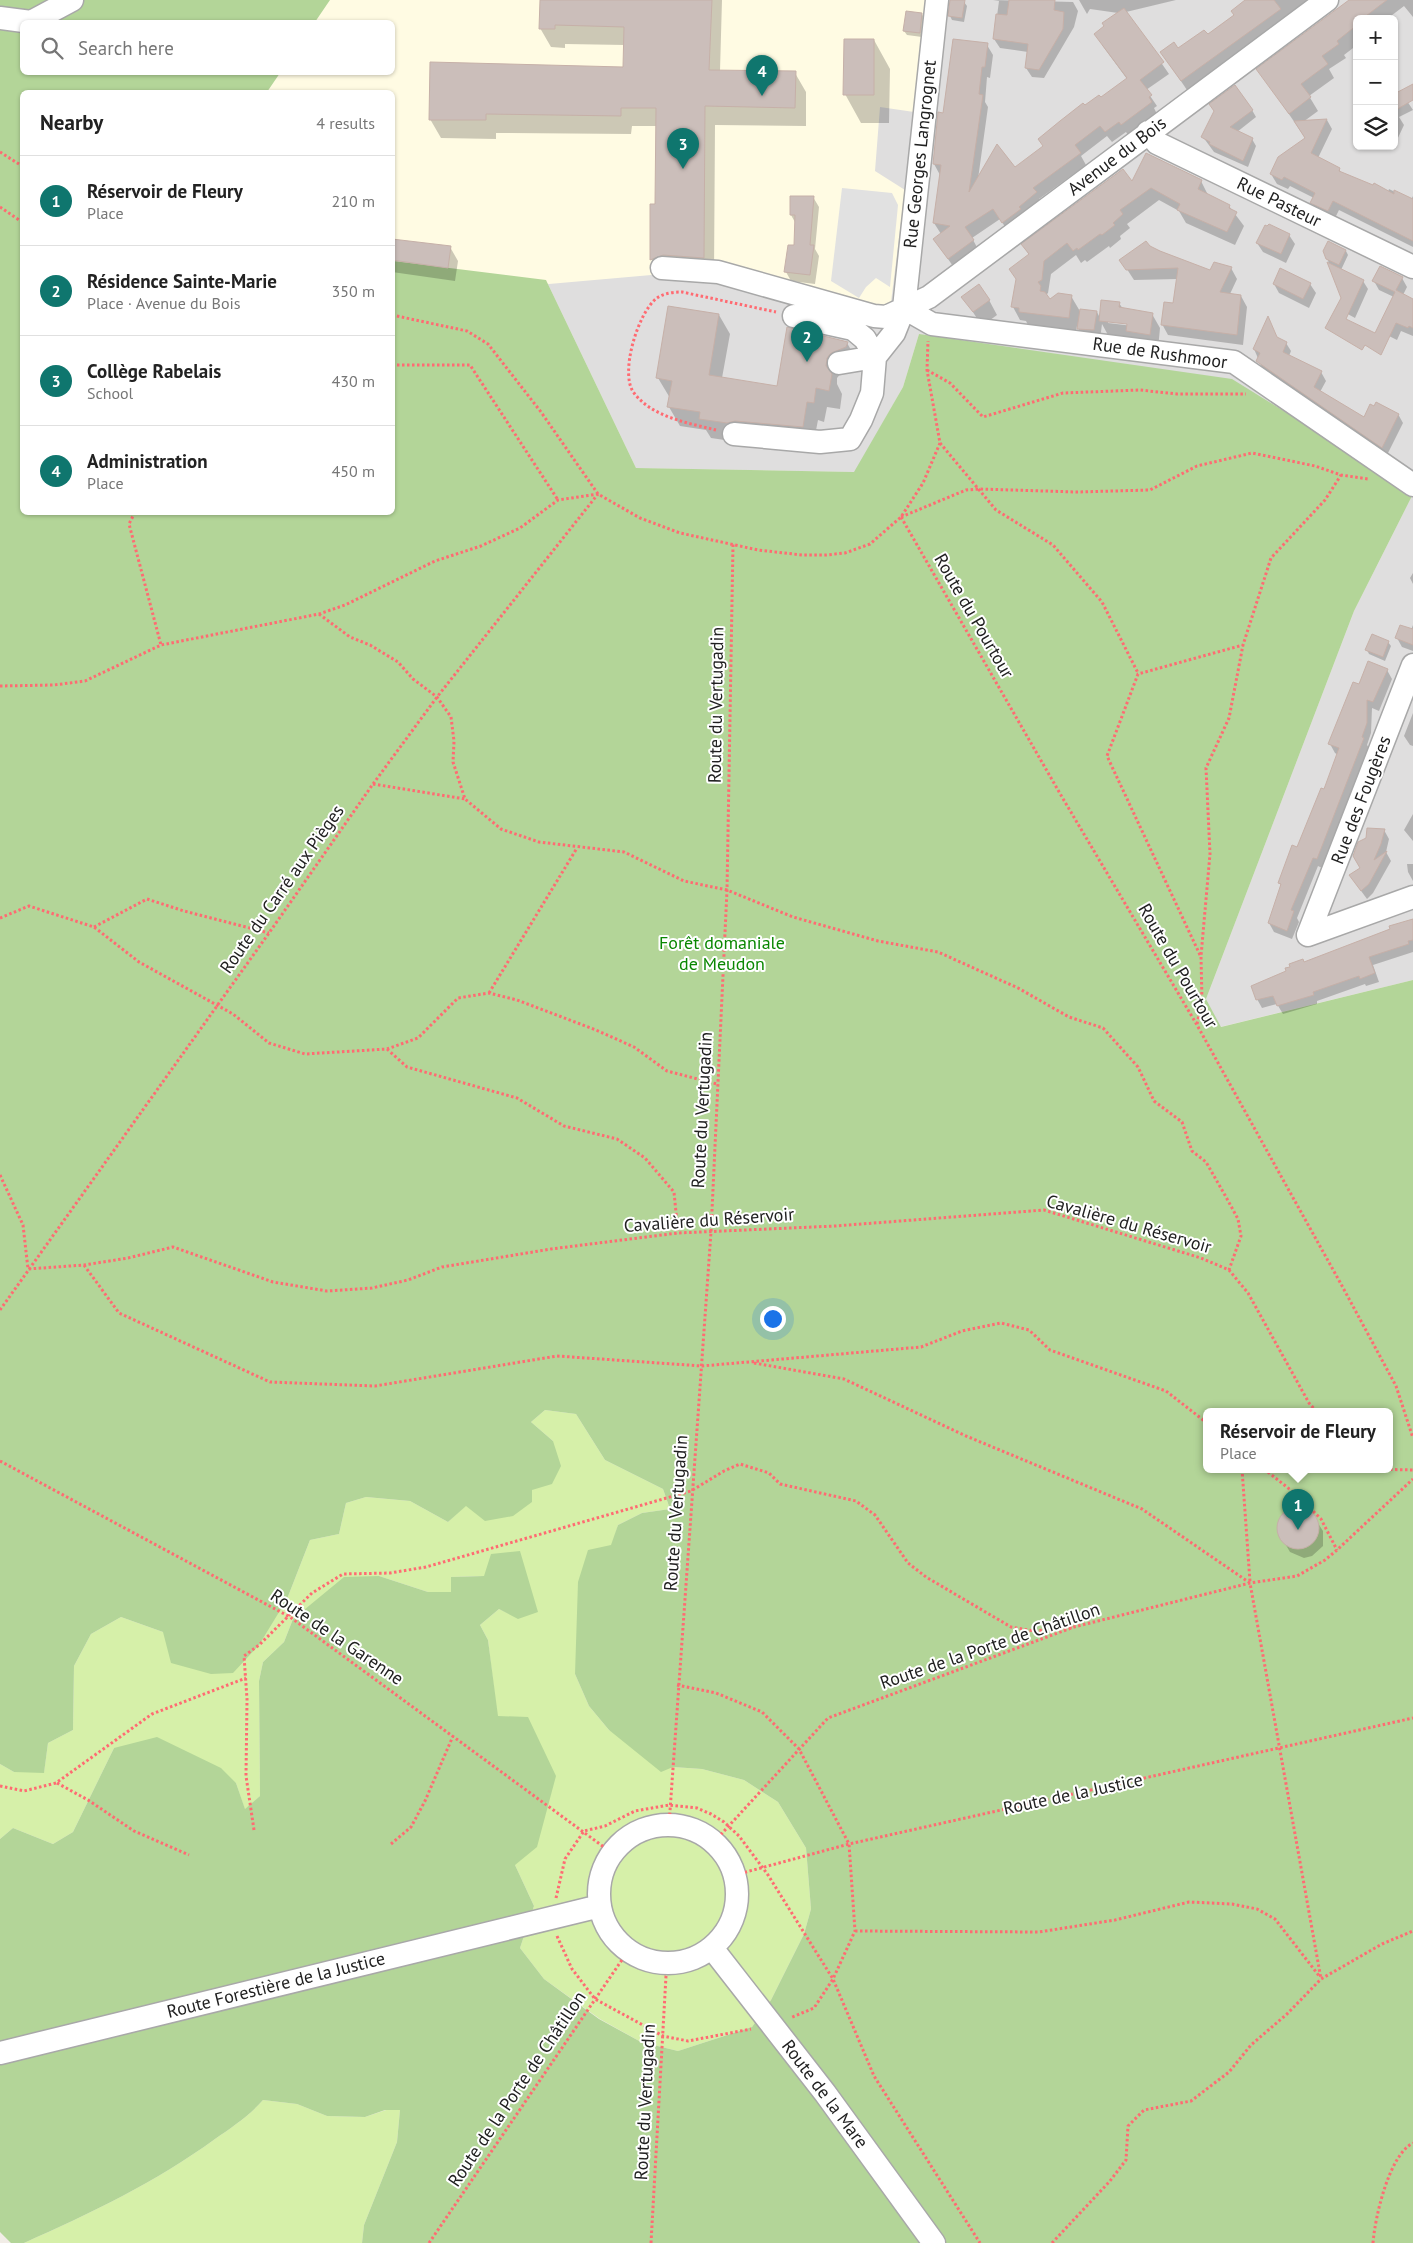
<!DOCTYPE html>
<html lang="en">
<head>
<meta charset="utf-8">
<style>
  body { margin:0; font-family:"PT Sans",sans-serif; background:#f6f6f6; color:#222 }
  .controls { position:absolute; right:15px; top:15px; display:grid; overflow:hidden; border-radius:8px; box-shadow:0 1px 4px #0004 }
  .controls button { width:45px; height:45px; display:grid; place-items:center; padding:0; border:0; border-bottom:1px solid #e0e0e0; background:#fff; color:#222; font:25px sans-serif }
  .you { position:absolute; left:772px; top:1318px; width:18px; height:18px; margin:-12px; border:4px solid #fff; border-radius:50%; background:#1a73e8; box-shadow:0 0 0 8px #1a73e833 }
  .badge { display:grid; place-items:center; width:32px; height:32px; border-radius:50%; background:#0f766e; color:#fff; font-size:16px; font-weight:700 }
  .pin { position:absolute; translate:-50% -41px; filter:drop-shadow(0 1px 2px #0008) }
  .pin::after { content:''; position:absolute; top:26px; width:18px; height:15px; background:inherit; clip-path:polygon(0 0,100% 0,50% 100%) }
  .popup { position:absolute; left:1203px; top:1408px; width:190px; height:65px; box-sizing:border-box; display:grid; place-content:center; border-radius:8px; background:#fff; filter:drop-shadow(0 1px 4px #0005); font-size:16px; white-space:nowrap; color:#767676 }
  .popup b { font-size:19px; color:#222 }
  .popup::after { content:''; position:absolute; left:50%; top:100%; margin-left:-10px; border:10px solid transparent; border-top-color:#fff }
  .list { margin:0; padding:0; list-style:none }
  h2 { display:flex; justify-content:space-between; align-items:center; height:65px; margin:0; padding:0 20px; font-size:21px }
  h2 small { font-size:16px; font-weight:400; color:#767676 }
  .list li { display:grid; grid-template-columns:32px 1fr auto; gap:15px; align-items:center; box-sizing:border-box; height:90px; padding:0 20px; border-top:1px solid #e0e0e0 }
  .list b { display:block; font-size:19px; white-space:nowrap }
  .list p { margin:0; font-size:16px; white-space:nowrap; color:#767676 }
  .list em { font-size:16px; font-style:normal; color:#767676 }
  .icon { flex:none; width:28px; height:28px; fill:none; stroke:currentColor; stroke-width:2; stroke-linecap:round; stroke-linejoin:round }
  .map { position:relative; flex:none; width:1413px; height:2243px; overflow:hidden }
  .search { position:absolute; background:#fff; box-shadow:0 1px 4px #0004; left:20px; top:20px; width:375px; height:55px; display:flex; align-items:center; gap:12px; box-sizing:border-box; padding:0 18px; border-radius:8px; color:#767676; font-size:19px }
  .panel { position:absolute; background:#fff; box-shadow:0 1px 4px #0004; left:20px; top:90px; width:375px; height:425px; border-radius:8px }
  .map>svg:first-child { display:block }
  .residential { fill:#dfdede; fill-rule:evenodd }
  .education { fill:#fffbe3 }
  .grass { fill:#d6f0a9 }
  .forest { fill:#b3d598; fill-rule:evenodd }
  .parking { fill:#e1e1e1 }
  .shadow { fill:#0003; fill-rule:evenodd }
  .building { fill:#cbbeba; stroke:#c6b0a8 }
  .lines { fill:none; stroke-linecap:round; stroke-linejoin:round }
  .minor-casing { stroke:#a8a8a8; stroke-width:25 }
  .path { stroke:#ff6b72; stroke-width:3; stroke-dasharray:2.5 2.5; stroke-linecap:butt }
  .minor { stroke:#fff; stroke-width:22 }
  .labels { text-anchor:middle; stroke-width:4; stroke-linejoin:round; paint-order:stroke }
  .street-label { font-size:18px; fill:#212121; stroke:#fff }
  .park-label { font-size:18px; fill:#0a8702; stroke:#fff }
</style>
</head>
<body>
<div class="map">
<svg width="1413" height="2243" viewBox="0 0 1413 2243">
  <rect width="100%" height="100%" fill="#f2ede7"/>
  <path class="residential" d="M330,0H1413V491L919,334L903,387L855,472L636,468L546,280L392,92H267L392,72V22ZM1357,19H1394V146H1357Z
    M1413,494V980L1220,1027L1206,999L1354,611Z"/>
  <path class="education" d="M88,0H926L914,112L880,107L875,171L905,190L888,326L873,325L674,273L549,284L393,262L392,92H22V72H392V22H47Z"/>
  <path class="grass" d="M545,1410L576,1414L605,1460L663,1489L670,1509L642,1513L618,1525L575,1674L589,1706L609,1730L673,1767L702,1769L744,1780L778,1802L806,1848L811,1909L804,1934L771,2000L752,2027L678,2051L641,2042L600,2019L544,1979L520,1948L534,1906L515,1865L488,1640L480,1625L499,1609L518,1618L484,1576L451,1577L452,1592H428L379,1576L293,1619L284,1642L263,1662L259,1681L260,1796L245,1810L236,1783L114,1748L73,1832L53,1844L13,1828L0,1839V1764L14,1772H44L48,1743L73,1730L74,1666L91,1634L121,1617L163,1632L287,1599L310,1540L339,1534L346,1503L366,1497L410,1501L448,1522L466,1505L532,1490L553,1441L531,1422Z
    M263,2100L297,2104L327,2116L365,2117L386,2110H400L397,2142L364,2225L362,2243H24C91,2213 156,2182 215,2139C232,2127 249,2116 263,2100Z"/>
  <path class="forest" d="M0,0H330L315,22H22V72L280,73L267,92H22V512H392L393,261L546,280L636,468L854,472L903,387L919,334L1232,379L1413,491V494L1354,611L1206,999L1221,1027L1413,980V2243H362L364,2225L397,2142L400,2110H385L365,2117L327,2116L297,2104L263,2100C249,2116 232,2127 215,2139C156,2182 91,2213 24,2243H11L0,2232V1839L13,1828L53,1844L73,1832L114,1748L157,1737L221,1768L236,1783L245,1809L260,1796L259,1681L263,1662L284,1642L293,1619L344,1577L379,1576L428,1592H451V1577L484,1576L491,1554L520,1551L538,1612L518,1619L499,1609L480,1625L488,1640L498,1716L528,1717L556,1776L537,1847L515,1865L534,1906L520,1948L544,1979L599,2019L641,2042L678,2051L752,2027L771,2000L804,1934L811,1909L806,1848L778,1802L744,1780L702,1769L673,1767L661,1772L609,1730L589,1706L575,1674L578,1582L588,1550L611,1545L618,1525L642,1513L670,1509L663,1489L605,1460L576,1414L545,1410L531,1422L553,1441L561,1466L552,1484L532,1490V1502L513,1516L485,1521L466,1506L448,1522L410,1501L366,1497L346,1503L339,1534L310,1540L287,1599L259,1645L233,1673L211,1674L171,1663L163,1632L121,1617L91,1634L74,1666L73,1730L48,1743L44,1773L14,1772L0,1764ZM1207,1411H1389V1469H1207Z"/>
  <path class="parking" d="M842,188L892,193L898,205L890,287L876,278L866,287L859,298L831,281Z"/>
  <path class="shadow" d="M541,0H722L720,71L795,73L806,92V126L715,125L714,276L662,278L652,260V206L656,205L657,126H632L631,134L496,133V139L441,138L430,119L625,69V45L565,44V48L551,47L540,28Z
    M951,0L964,2L967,6L964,22L952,20L950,16Z
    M993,0L1073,2L1078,11L1074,27L1044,78L1032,77L1026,68L1028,52L1000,48L994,39L999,1Z
    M1079,0H1176L1126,12L1169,74L1146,90L1157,106L1154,108L1157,114L1128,135L1126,132L1112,142L1107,136L1081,156L1086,165L1039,199L1042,204L1009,233L1000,219L972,238L979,251L955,269L934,239L941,234L934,223L940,175L934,164L939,114H944L987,45L993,55L990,78L987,77L985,102L988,107L978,179L1014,169L1044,147L1085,107L1101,99L1127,79L1102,45L1118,13L1090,9L1087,14Z
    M1247,0H1312L1189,93L1162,53L1178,50L1207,35L1235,15Z
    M1350,0H1413V17L1404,6L1387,19H1357V45L1344,55L1346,58L1329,69L1334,78L1309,96L1318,111L1303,122L1327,120L1332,129L1318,158L1339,169L1342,174L1388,192L1389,189L1411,200L1413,196V247L1339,210L1334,220L1317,212L1312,202L1314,198L1290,186L1288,189L1277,184L1271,174L1306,139L1258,69Z
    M922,14L924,18L922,37L907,35L904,31Z
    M874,40L890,69L889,123H861L845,94Z
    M1401,92L1413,110L1399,117L1404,125L1396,142H1394V96Z
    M1252,110L1256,117L1237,132L1252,139L1256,146L1248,167L1214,152L1203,137Z
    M1201,181L1208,195L1229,206L1244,226L1235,245L1186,223L1179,211L1159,200L1127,224L1130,228L1120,236L1121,239L1110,248L1109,246L1087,262L1085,260L1081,263L1076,255L1051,274L1048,293L1046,295L1049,300L1071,296L1081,313L1097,312L1100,318L1119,303L1123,309L1152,314L1160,328L1158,349L1136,345L1131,338L1108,335L1102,324L1100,340L1084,339L1077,326L1076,331L1028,325L1026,321L1020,320L1013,307L1029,255L1023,245L1132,183ZM1108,320L1134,324L1133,326L1108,323Z
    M791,197H813L819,207L815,249L819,256L815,284L791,281L786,272L795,246L796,224L791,215Z
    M1289,235L1295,244L1286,263L1263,252L1257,243Z
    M392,240L450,247L458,261L455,281L392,272Z
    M1150,247L1211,272L1231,268L1237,279L1230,294L1241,296L1247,307L1243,345L1168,335L1162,324L1174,305L1178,279L1134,280L1121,260Z
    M1346,251L1348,255L1341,270L1363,281L1368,289L1355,318L1344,312L1342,298L1327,258Z
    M1402,278L1407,287L1403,295L1413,300V336L1401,331L1397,340L1385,334L1394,297L1379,290L1374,281Z
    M1274,284H1310L1316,293L1309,308L1279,293Z
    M963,297L989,300L997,315L982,326Z
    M719,315L730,334L722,378L778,387L847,343L858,362L842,372L837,378V384L842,394L840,409L827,407L824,422L818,420L813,446L738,442L711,438L706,430L680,426L669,407L670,398L658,378Z
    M1278,339L1286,343L1291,351L1289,356L1321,372L1326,381L1320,392L1364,419L1398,414L1403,423L1387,455L1263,370L1254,349Z
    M1413,573V584L1410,578Z
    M1413,625V651L1402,647L1397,638L1411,630Z
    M1388,642L1391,646L1385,661L1369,654L1367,650Z
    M1387,670L1392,679L1379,711L1372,708L1371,733L1367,745L1369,748L1322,868L1318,866L1297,918L1299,922L1292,939L1274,932L1269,923L1281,886L1280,883L1325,790L1338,755L1335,753L1330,744L1359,686Z
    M1413,713V746L1410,745L1404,736Z
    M1413,814V841L1404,830Z
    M1384,830L1389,839L1386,852L1391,861L1373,893L1367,899L1356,884L1361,869Z
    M1407,864H1413V881L1408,872Z
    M1413,920V952L1373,965L1379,982L1366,986L1365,984L1317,1001V1004L1283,1014L1277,1004L1262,1008L1257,999L1304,964Z
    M1298,1508L1312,1514L1323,1531V1546L1312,1556L1304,1558L1290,1552L1280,1535L1279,1528L1280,1520L1285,1514Z"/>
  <path class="building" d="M540,0H712L709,70L796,71L795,108L705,106L704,258L663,255L650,260V204H655L656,108H621V116L486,114V120H429L430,62L623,67L624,27L555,25V29H539Z
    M950,0H965L962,18L948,16Z
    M1009,0H1055L1054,10L1064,12L1063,29L1039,70L1025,68L1028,44L993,39L996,14L1007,15Z
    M1245,0H1274L1281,9L1181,81L1160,52L1174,42L1178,48L1204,30L1208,34L1234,15L1231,11Z
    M1349,0H1387L1362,19H1357V25L1337,41L1339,44L1322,56L1328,64L1301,84L1311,97L1289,114L1256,69Z
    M1124,8L1164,62L1140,80L1152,95L1149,97L1152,102L1121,125L1119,122L1105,132L1100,126L1075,145L1081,153L1033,188L1037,192L1019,207L1021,209L1002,223L993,209L965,227L974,240L948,259L933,239L950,226L933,223L941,165L933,164L938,112L943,113L953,39L988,43L985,67H982L979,94L983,95L969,192L997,144L1015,167L1043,146L1038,139L1060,121L1083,103L1085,105L1099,95L1101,97L1127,78L1094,34L1104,26L1102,23Z
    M906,11L922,13L920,33L903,31Z
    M844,39H874V95H843Z
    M1413,84V100L1394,111V94Z
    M1235,85L1253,110L1230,127L1253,138L1243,161L1209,144L1210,142L1201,137L1214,111L1209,104Z
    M1327,119L1311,153L1340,168L1339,171L1373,185L1374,183L1394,194V190L1413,199V241L1333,201L1328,211L1310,203L1315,193L1284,177L1282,180L1270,174L1278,157L1305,138L1294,121Z
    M1146,153L1202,180L1198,189L1230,205L1229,208L1237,212L1227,232L1177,210L1180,204L1151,188L1120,210L1123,214L1113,223L1115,225L1102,235L1100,234L1078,250L1077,248L1073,251L1067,243L1044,261L1042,280L1038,282L1041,286L1040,291L1045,292L1050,299L1058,293L1072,295L1069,318L1019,312V308L1011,307L1016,279L1009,269L1029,254L1021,244L1123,169L1132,181Z
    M790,196H814L810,245H814L810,275L784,272L788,245H794L795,215H790Z
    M1269,224L1290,234L1281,254L1256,243L1265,225L1267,226Z
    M392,239L451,246L448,268L392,260Z
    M1146,241L1150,246L1160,251L1210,270L1214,262L1232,267L1220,292L1241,295L1237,335L1161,325L1164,302L1173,303L1178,268L1126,270L1119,260Z
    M1328,241L1346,250L1339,265L1326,259L1323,251Z
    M1327,262L1364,280L1346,319L1375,333L1395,292L1372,281L1380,266L1403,277L1396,290L1413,299V328L1409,326L1408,328L1396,323L1381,355L1365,345L1362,350L1325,328L1341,298Z
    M1280,268L1311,283L1303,299L1273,284Z
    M979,284L990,300L973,312L961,297Z
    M1101,300L1120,302L1119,307L1153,313L1150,335L1126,331L1127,324L1099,321Z
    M668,306L719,314L709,375L777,386L787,327L848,342L846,347L831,353L827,358L826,366L832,374L829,391L816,388L814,403L807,402L803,427L735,421L727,423L699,419L700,412L667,407L672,381L656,378Z
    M1080,309L1097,311L1094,330L1077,329Z
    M1268,316L1277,337L1287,342L1283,352L1322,371L1314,387L1364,417L1370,404L1374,406L1376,402L1399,414L1382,448L1256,361L1260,353L1253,349Z
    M1400,625L1413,629V645L1395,638Z
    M1372,634L1389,641L1383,657L1365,650Z
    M1368,661L1388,669L1373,702L1367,700V723L1362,737L1364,738L1317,859L1313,858L1291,910L1294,911L1287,931L1268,923L1281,884L1278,883L1292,845L1297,847L1321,788L1324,789L1339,748L1328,744L1353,682L1359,684Z
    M1367,828L1385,829L1381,844L1374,860L1387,851L1369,884L1361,891L1349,875L1360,868L1353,856L1358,842L1366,838Z
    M1413,919V940L1408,941L1409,944L1369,957L1375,973L1360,979L1359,976L1313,992L1314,995L1277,1006L1273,996L1256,1000L1251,986L1286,971L1285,968L1290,967L1289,964L1303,959L1304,962L1390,929L1389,926Z
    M1277 1528a21 21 0 1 1 42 0a21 21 0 1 1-42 0Z"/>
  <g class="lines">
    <defs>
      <path id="minor" d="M0,18L31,22
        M31,22L72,0
        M1148,132L1157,143L1413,267
        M662,268L718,272L874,316L886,317L929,297L1327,0
        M904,308L932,324L1234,362L1413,485
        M794,316L853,329L865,339L875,357L839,363
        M734,434L820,442L850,439L861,420L872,393L875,357L894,333L904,308L937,0
        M1308,935L1413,665
        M1308,935L1413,897
        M599 1894a69 69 0 1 1 138 0a69 69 0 1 1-138 0Z
        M712,1948L825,2093L934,2243
        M0,2053L600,1906"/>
    </defs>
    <use href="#minor" class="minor-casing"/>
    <path class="path" d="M0,152L22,166
      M0,207L22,222
      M392,315L467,331L488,344L541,412L598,494L640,518L680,533L758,550L802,555H826L845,553L870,544L901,517L923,483L940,443L927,370L928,341
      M392,365H470L558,500
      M927,370L950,383L983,417L1063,393L1140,390L1177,394H1246
      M716,430C688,423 652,417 634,393C619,374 638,312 657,298C664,293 674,292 682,292L776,312
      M940,443L996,510L1053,545L1102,602L1138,673
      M135,512L129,524L161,645
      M901,517L1062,797L1197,1025L1341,1284L1396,1386L1413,1438
      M901,517L966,490L979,489L1077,492L1150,490L1197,466L1252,453L1315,466L1341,475L1368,479
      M319,614L350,637L370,645L398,662L413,679L437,697L451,717L454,741L453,762L465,799L501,829L539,842L624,852L684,881L727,890L793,917L878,941L938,952L1018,988L1069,1017L1103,1028L1138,1067L1154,1101L1182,1122L1192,1151L1206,1162L1226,1197L1238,1219L1241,1236L1229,1270
      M0,686L54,685L85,681L161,645L319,614L345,605L435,561L481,546L520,528L558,500L598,494
      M373,784L465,799
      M0,918L29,906L94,927L139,962L233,1014L269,1043L305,1054L387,1049L418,1038L458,998L489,993L517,1000L596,1030L634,1047L667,1071L717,1084
      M94,927L147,899L184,911L269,933
      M1200,955L1107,756L1138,674L1243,645
      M489,993L577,848
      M1197,1024L1202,1002L1201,956L1210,854L1206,768L1229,718L1243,645L1271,558L1325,500L1341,475
      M387,1049L407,1067L517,1098L564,1126L617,1139L645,1158L674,1192L678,1233
      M0,1175L23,1225L28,1269L84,1265L128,1258L173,1247L273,1282L327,1291L372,1288L408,1280L442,1267L551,1249L678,1233L835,1226L1044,1210L1201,1258L1229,1270L1248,1293L1309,1403L1316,1411
      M84,1265L119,1313L270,1382L375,1386L557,1356L702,1366L921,1347L962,1331L1001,1323L1029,1330L1050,1350L1166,1391L1207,1423
      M0,1310L269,933L373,784L437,697L598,494
      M754,1363L844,1379L966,1436L1142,1509L1250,1583L1321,1979
      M0,1461L290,1617L612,1853
      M1242,1469L1250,1582
      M1264,1469L1297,1495L1321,1519L1337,1550
      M1370,1469L1413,1470
      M677,1685L716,1693L762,1712L799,1749L849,1844L855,1931L833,1979L814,2008L790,2018
      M57,1783L88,1800L134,1831L189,1855
      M0,1786L24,1791L56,1783L152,1714L246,1678
      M669,1825L711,1232L727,890L733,544
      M254,1830L246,1776L247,1699L244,1656L259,1645L312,1593L343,1574L390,1573L426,1567L691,1491L724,1471L740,1464L769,1473L780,1484L856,1501L875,1515L908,1563L926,1577L1011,1627L1034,1631L1074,1627
      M714,1842L828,1718L1074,1627L1250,1583L1297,1576L1325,1560L1337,1550L1413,1479
      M391,1844L411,1827L425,1801L453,1736
      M735,1875L849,1844L1413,1718
      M556,1898L565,1859L584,1831L605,1826L635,1811L669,1805L697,1808L711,1814L724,1822L739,1836L768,1875L833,1979L874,2076L980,2243
      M855,1931L1039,1932L1115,1920L1189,1902L1232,1904L1257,1909L1275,1919L1320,1977
      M557,1936L572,1969L595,1999L663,2036L688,2041L751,2029
      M429,2243L628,1951
      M651,2243L666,1976L671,1964
      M1052,2243L1110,2181L1126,2160L1128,2126L1144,2110L1191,2101L1229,2072L1251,2045L1287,2014L1321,1979L1382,1944L1413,1931
      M1373,2243C1375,2217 1389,2155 1413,2143"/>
    <use href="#minor" class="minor"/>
  </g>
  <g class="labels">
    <g class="street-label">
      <text transform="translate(920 154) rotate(-84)" y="6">Rue Georges Langrognet</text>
      <text transform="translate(1117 156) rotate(-37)" y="6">Avenue du Bois</text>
      <text transform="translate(1279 202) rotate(26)" y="6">Rue Pasteur</text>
      <text transform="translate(1160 353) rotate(8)" y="6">Rue de Rushmoor</text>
      <text transform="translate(974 616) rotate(60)" y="6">Route du Pourtour</text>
      <text transform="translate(716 705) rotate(-89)" y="6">Route du Vertugadin</text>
      <text transform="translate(1361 800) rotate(-69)" y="6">Rue des Fougères</text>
      <text transform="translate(282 889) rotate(-55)" y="6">Route du Carré aux Pièges</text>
      <text transform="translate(1178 966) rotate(60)" y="6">Route du Pourtour</text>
      <text transform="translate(702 1110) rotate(-87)" y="6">Route du Vertugadin</text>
      <text transform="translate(709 1220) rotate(-4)" y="6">Cavalière du Réservoir</text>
      <text transform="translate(1129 1224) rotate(16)" y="6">Cavalière du Réservoir</text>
      <text transform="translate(676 1513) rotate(-86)" y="6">Route du Vertugadin</text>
      <text transform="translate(337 1637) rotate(34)" y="6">Route de la Garenne</text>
      <text transform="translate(990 1646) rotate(-19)" y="6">Route de la Porte de Châtillon</text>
      <text transform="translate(1073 1794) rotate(-12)" y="6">Route de la Justice</text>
      <text transform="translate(276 1985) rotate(-14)" y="6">Route Forestière de la Justice</text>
      <text transform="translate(517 2089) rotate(-56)" y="6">Route de la Porte de Châtillon</text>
      <text transform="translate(825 2094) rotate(53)" y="6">Route de la Mare</text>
      <text transform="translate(645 2102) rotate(-87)" y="6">Route du Vertugadin</text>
    </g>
    <g class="park-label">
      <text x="722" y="949">Forêt domaniale<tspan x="722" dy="21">de Meudon</tspan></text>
    </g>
  </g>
</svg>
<div class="controls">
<button>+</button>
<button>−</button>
<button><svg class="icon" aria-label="layers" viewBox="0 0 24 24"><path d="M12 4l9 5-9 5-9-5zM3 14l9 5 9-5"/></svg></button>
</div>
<div class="you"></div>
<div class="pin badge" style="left:1298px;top:1530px">1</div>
<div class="popup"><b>Réservoir de Fleury</b>Place</div>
<div class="pin badge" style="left:807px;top:362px">2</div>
<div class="pin badge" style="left:683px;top:169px">3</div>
<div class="pin badge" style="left:762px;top:96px">4</div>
<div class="search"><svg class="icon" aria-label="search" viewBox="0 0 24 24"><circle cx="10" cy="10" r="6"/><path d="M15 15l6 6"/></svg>Search here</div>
<section class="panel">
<h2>Nearby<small>4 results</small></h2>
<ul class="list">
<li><span class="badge">1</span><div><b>Réservoir de Fleury</b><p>Place</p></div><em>210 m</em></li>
<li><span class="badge">2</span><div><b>Résidence Sainte-Marie</b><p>Place · Avenue du Bois</p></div><em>350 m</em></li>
<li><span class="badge">3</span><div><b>Collège Rabelais</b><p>School</p></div><em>430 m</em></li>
<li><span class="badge">4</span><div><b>Administration</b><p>Place</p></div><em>450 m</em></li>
</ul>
</section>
</div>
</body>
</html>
